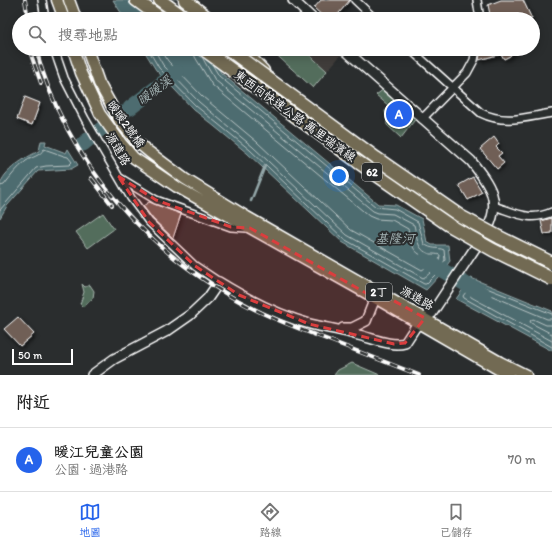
<!DOCTYPE html>
<html lang="zh-TW">
<head>
<meta charset="utf-8">
<style>
  body { margin:0; font-family:Itim,"LXGW WenKai TC",sans-serif; background:#f6f6f6; color:#222 }
  .scale { position:absolute; left:12px; bottom:10px; width:61px; box-sizing:border-box; padding-left:4px; border:2px solid #fff; border-top:0; font-size:11px; line-height:14px; white-space:nowrap; color:#fff; -webkit-text-stroke:3px #2a2d2e; paint-order:stroke }
  .you { position:absolute; left:339px; top:176px; width:14px; height:14px; margin:-10px; border:3px solid #fff; border-radius:50%; background:#1a73e8; box-shadow:0 0 0 6px #1a73e833 }
  .badge { display:grid; place-items:center; width:26px; height:26px; border-radius:50%; background:#2563eb; color:#fff; font-size:13px; font-weight:700 }
  .pin { position:absolute; translate:-50% -50%; border:2px solid #fff; box-shadow:0 1px 4px #0006 }
  .list { margin:0; padding:0; list-style:none }
  h2 { display:flex; justify-content:space-between; align-items:center; height:52px; margin:0; padding:0 16px; font-size:17px }
  h2 small { font-size:13px; font-weight:400; color:#767676 }
  .list li { display:grid; grid-template-columns:26px 1fr auto; gap:12px; align-items:center; box-sizing:border-box; height:64px; padding:0 16px; border-top:1px solid #e0e0e0 }
  .list b { display:block; font-size:15px; white-space:nowrap }
  .list p { margin:0; font-size:13px; white-space:nowrap; color:#767676 }
  .list em { font-size:13px; font-style:normal; color:#767676 }
  .icon { flex:none; width:22px; height:22px; fill:none; stroke:currentColor; stroke-width:2; stroke-linecap:round; stroke-linejoin:round }
  .map { position:relative; flex:none; width:552px; height:375px; overflow:hidden }
  .search { position:absolute; background:#fff; box-shadow:0 2px 10px #0003; left:12px; right:12px; top:12px; height:44px; display:flex; align-items:center; gap:10px; box-sizing:border-box; padding:0 14px; border-radius:22px; color:#767676; font-size:15px }
  .sheet { height:116px; background:#fff }
  nav { display:flex; justify-content:space-around; align-items:center; box-sizing:border-box; height:56px; border-top:1px solid #e0e0e0; background:#fff; font-size:11px; color:#767676 }
  nav a { display:grid; justify-items:center; gap:2px }
  nav .on { color:#2563eb }
  .map>svg:first-child { display:block }
  .built { fill:#3f3c3a }
  .green { fill:#526d5c; stroke:#a8b6ae }
  .water { fill:#4d6c6f; stroke:#94a7a9 }
  .pier { fill:#2a2d2e }
  .lines { fill:none; stroke-linecap:round; stroke-linejoin:round }
  .shore { stroke:#b8c4c5; stroke-width:1 }
  .stream { stroke:#94a7a9; stroke-width:2.5 }
  .river { stroke:#4d6c6f; stroke-width:15 }
  .building { fill:#6f5f56; stroke:#fff; filter:url(#shadow) }
  .street-casing { stroke:#fff; stroke-width:10 }
  .secondary-casing { stroke:#fff; stroke-width:12 }
  .primary-casing { stroke:#fff; stroke-width:13 }
  .highway-casing { stroke:#fff; stroke-width:15 }
  .street { stroke:#2a2d2e; stroke-width:7 }
  .secondary { stroke:#2a2d2e; stroke-width:9 }
  .primary { stroke:#726b52; stroke-width:10 }
  .highway { stroke:#726b52; stroke-width:12 }
  .rail-casing { stroke:#fff; stroke-width:4 }
  .rail { stroke:#2a2d2e; stroke-width:2.5; stroke-dasharray:8; stroke-linecap:butt }
  .highway-bridge-casing { stroke:#fff; stroke-width:15; stroke-linecap:butt }
  .highway-bridge { stroke:#726b52; stroke-width:12 }
  .marked { fill:#da3e3e; fill-opacity:0.2; stroke:#da3e3e; stroke-width:3; stroke-dasharray:8 5; stroke-linejoin:round }
  .labels { text-anchor:middle; stroke-width:4; stroke-linejoin:round; paint-order:stroke }
  .shield { fill:#2a2d2e; stroke:#bfc0c0; stroke-width:1 }
  .shield-label { font-size:11px; font-weight:bold; fill:#fff }
  .street-label { font-size:12px; fill:#fff; stroke:#2a2d2e }
  .water-label { font-size:13px; font-style:italic; fill:#a6b6b7; stroke:#2a2d2e }
</style>
</head>
<body>
<div class="map">
<svg width="552" height="375" viewBox="0 0 552 375">
  <defs>
    <filter id="shadow"><feDropShadow dx="1.5" dy="2.5" stdDeviation="2" flood-color="#0009"/></filter>
  </defs>
  <rect width="100%" height="100%" fill="#2a2d2e"/>
  <filter id="ink" filterUnits="userSpaceOnUse"><feTurbulence type="fractalNoise" baseFrequency=".025" numOctaves="2"/><feDisplacementMap in="SourceGraphic" scale="8" xChannelSelector="R" yChannelSelector="G"/><feConvolveMatrix kernelMatrix="1 2 1 2 8 2 1 2 1" color-interpolation-filters="sRGB"/></filter>
  <g filter="url(#ink)">
    <path class="built" d="M303,49H336L342,54L327,71Z"/>
    <path class="green" d="M270,49H303L327,71L313,88Z
      M384,89L417,117L401,138L387,125L385,111L389,106L376,95Z
      M103,213L114,229L88,248L76,232Z
      M82,284L85,287L90,285L94,291L93,298L83,307L80,304L84,292Z
      M352,363L380,375H334L338,370Z"/>
    <path class="water" d="M113,0H182L192,19H125Z
      M143,49H208L221,73L378,204L396,205L422,219L427,242L432,245H448L450,261L439,276L426,290L342,242L247,153L193,109L156,70Z
      M41,141H46L45,145L66,153L68,149L78,165L71,169L38,171L7,206L0,218C0,207 0,196 0,186C2,171 26,157 39,151Z
      M471,278L552,311V351L456,299Z"/>
    <path class="pier" d="M131,0H184L194,19H156Z"/>
    <g class="lines">
      <path class="shore" d="M148,49L159,68L196,106L250,150L344,239L424,284H426L436,274L445,260L444,250C438,247 432,250 424,244L418,222L395,209L376,207L219,76L212,64
        M154,49L163,65L199,102L253,147L347,235L423,278C430,275 440,263 440,255C437,254 434,254 430,254C416,250 417,236 414,225L393,214L378,213L373,211L215,80L202,57
        M161,49L168,61L203,97L257,142L351,230L422,270L427,267L430,260C410,250 414,249 408,229L392,220L376,219L369,216L212,85L195,57L194,49
        M0,186L4,185C11,176 17,168 26,161C32,157 40,156 44,149L64,156L68,157L72,162L69,165L46,166L36,168L0,210
        M552,314L474,283L472,284L463,296L464,298L552,347
        M552,319H547L476,289L474,290L470,294L471,297L552,341
        M552,325H546L533,319L530,321L531,323L552,334"/>
      <path class="stream" d="M251,201L265,166"/>
      <path class="river" d="M130,108L177,72
        M100,130L123,113
        M83,144L89,139
        M425,260L484,295"/>
    </g>
    <path class="building" d="M321,0H350L334,19H326L314,8Z
      M501,0H523L532,19H491L488,5Z
      M481,49H516L510,56L504,59L501,54L479,60Z
      M25,97L40,103L32,125L17,119Z
      M494,137L499,144L496,147L502,153L498,156L504,163L497,169L480,149Z
      M473,177L482,192L468,200L459,185Z
      M149,202L181,214L173,238L153,219L143,206Z
      M552,218V233L544,234L541,221Z
      M18,317L34,334L20,346L4,329Z"/>
    <g class="lines">
      <defs>
        <path id="street" d="M42,0L45,19
          M355,0L375,19
          M477,0L480,19
          M54,49L64,78L85,119L131,198L149,222L195,266L219,282
          M410,49L481,113C505,125 526,117 552,113
          M422,119L467,73L474,60L476,49
          M120,178L156,200L231,227L247,228
          M494,206C516,213 530,222 552,212
          M482,238L552,269"/>
        <path id="secondary" d="M293,0L313,19
          M343,328H352L366,321L377,293
          M92,375L114,359L167,331L190,315L208,298L219,282C245,298 280,316 310,324C326,328 342,330 358,335C372,338 391,347 405,343L418,323L432,313L487,230C502,201 490,185 471,161L344,49"/>
        <path id="primary" d="M57,0L64,19
          M69,0L76,19
          M73,49L81,73L100,114L121,143L134,158L177,187L375,298L508,375
          M87,49L99,83L120,121L138,143L149,152L185,179L247,217L500,362L526,375"/>
        <path id="highway" d="M136,0L162,19
          M160,0L186,19
          M185,0L209,19
          M242,49L263,71"/>
      </defs>
      <use href="#street" class="street-casing"/>
      <use href="#secondary" class="secondary-casing"/>
      <use href="#primary" class="primary-casing"/>
      <use href="#highway" class="highway-casing"/>
      <use href="#street" class="street"/>
      <use href="#secondary" class="secondary"/>
      <use href="#primary" class="primary"/>
      <use href="#highway" class="highway"/>
      <defs>
        <path id="rail" d="M25,0L28,19
          M29,49L41,83
          M36,49C66,163 151,258 256,310C278,321 302,330 326,339C357,351 388,363 419,375
          M91,178L112,205"/>
      </defs>
      <use href="#rail" class="rail-casing"/>
      <use href="#rail" class="rail"/>
      <defs>
        <path id="highway-bridge" d="M203,49L358,162L449,225L493,250L552,279
          M228,49L376,158L460,216L499,237L552,263"/>
      </defs>
      <use href="#highway-bridge" class="highway-bridge-casing"/>
      <use href="#highway-bridge" class="highway-bridge"/>
    </g>
  </g>
  <path class="marked" d="M118,176L156,200L231,227L250,228L375,298L378,292L425,318L405,343L394,344L309,324L239,295L195,266L149,222Z"/>
  <g class="labels">
    <g class="shield">
      <rect x="362" y="163" width="20" height="18" rx="3"/>
      <rect x="366" y="283" width="26" height="18" rx="3"/>
    </g>
    <g class="shield-label">
      <text x="372" y="176">62</text>
      <text x="379" y="296">2丁</text>
    </g>
    <g class="street-label">
      <text transform="translate(295 116) rotate(36)" y="4">東西向快速公路 萬里瑞濱線</text>
      <text transform="translate(126 124) rotate(54)" y="4">暖暖2號橋</text>
      <text transform="translate(118 149) rotate(60)" y="4">源遠路</text>
      <text transform="translate(417 298) rotate(29)" y="4">源遠路</text>
    </g>
    <g class="water-label">
      <text transform="translate(154 90) rotate(-37)" y="5">暖暖溪</text>
      <text x="395" y="243">基隆河</text>
    </g>
  </g>
</svg>
<div class="scale">50 m</div>
<div class="you"></div>
<div class="pin badge" style="left:399px;top:114px">A</div>
<div class="search"><svg class="icon" aria-label="search" viewBox="0 0 24 24"><circle cx="10" cy="10" r="6"/><path d="M15 15l6 6"/></svg>搜尋地點</div>
</div>
<section class="sheet">
<h2>附近<small></small></h2>
<ul class="list">
<li><span class="badge">A</span><div><b>暖江兒童公園</b><p>公園 · 過港路</p></div><em>70 m</em></li>
</ul>
</section>
<nav>
<a class="on"><svg class="icon" aria-label="map" viewBox="0 0 24 24"><path d="M3 6l6-2 6 2 6-2v14l-6 2-6-2-6 2zM9 4v14M15 6v14"/></svg>地圖</a>
<a><svg class="icon" aria-label="directions" viewBox="0 0 24 24"><path d="M12 3l9 9-9 9-9-9zM9 14v-3h6M13 9l2 2-2 2"/></svg>路線</a>
<a><svg class="icon" aria-label="saved" viewBox="0 0 24 24"><path d="M7 4h10v16l-5-4-5 4z"/></svg>已儲存</a>
</nav>
</body>
</html>
